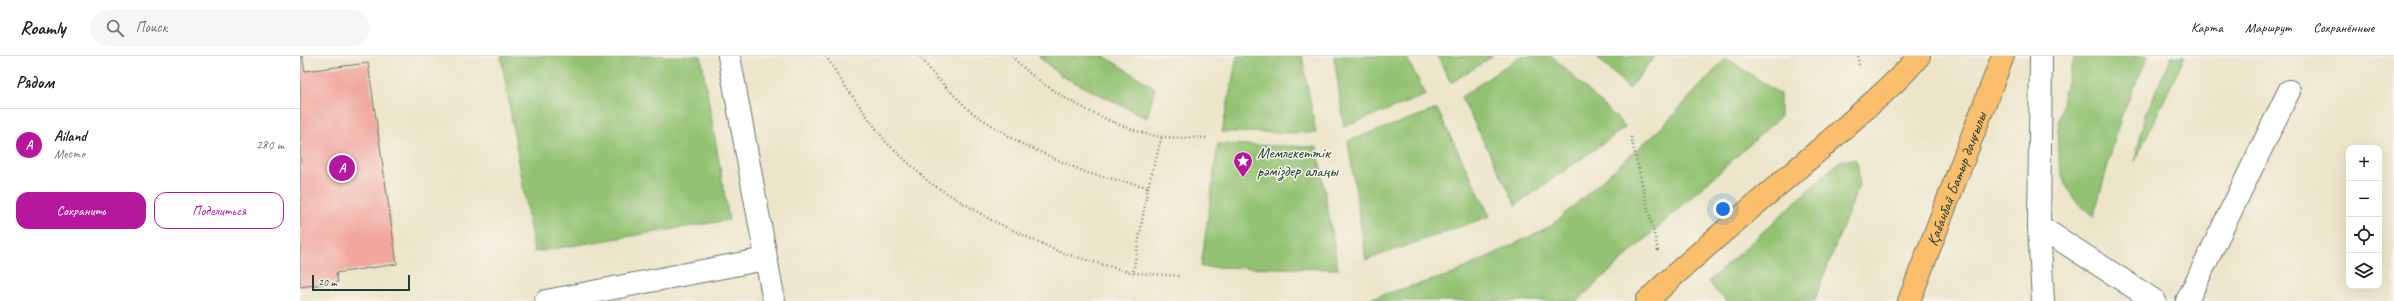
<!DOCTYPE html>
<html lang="ru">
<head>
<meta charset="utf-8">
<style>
  body { margin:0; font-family:Caveat,sans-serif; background:#f6f6f6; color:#202124 }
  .controls { position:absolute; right:12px; bottom:12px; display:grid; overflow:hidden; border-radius:8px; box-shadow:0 4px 16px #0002 }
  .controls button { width:36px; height:36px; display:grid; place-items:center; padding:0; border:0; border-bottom:1px solid #e0e0e0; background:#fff; color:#202124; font:20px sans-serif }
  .scale { position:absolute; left:12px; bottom:10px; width:98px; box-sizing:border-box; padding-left:4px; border:2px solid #1f3d34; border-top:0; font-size:11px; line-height:14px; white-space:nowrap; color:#1f3d34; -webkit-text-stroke:3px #f7f3e8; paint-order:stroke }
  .you { position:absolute; left:1423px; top:153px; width:14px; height:14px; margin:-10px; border:3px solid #fff; border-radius:50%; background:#1a73e8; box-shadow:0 0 0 6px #1a73e833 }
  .badge { display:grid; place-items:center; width:26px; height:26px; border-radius:50%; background:#b5179e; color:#fff; font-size:13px; font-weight:700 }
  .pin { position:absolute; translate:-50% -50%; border:2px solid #fff; box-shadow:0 1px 4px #0006 }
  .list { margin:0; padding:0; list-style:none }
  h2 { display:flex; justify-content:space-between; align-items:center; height:52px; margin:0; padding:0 16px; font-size:17px }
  h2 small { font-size:13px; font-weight:400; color:#757577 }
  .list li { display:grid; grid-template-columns:26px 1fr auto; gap:12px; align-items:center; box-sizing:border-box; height:72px; padding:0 16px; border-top:1px solid #e0e0e0 }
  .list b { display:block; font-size:15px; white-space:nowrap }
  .list p { margin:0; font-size:13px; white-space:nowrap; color:#757577 }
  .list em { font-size:13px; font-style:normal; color:#757577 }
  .actions { display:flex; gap:8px; padding:12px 16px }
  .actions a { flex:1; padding:9px 0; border:1px solid #b5179e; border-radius:12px; text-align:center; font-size:14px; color:#b5179e }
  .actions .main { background:#b5179e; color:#fff }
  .icon { flex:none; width:22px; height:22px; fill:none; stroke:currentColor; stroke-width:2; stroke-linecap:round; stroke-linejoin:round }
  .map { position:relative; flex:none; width:2094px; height:245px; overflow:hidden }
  header { display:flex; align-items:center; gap:24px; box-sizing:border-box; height:56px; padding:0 20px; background:#fff; border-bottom:1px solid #e0e0e0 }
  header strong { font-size:19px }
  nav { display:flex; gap:22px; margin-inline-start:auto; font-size:14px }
  .search { width:280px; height:36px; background:#f6f6f6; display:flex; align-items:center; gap:10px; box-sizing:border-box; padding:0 14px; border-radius:22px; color:#757577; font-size:15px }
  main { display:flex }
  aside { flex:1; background:#fff }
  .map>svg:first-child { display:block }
  .green { fill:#93c272; stroke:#598053 }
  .building { fill:#f1a69e }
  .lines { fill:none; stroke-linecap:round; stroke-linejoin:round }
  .minor-casing { stroke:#677868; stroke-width:24 }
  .major-casing { stroke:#677868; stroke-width:24 }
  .path { stroke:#677868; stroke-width:2.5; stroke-dasharray:1 3; stroke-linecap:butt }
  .minor { stroke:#fff; stroke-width:22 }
  .major { stroke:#fabe6d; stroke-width:22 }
  .labels { text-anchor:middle; stroke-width:3; stroke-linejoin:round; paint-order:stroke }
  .poi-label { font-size:16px; fill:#1f3d34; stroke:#f7f3e8; text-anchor:start }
  .street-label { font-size:16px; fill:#1f3d34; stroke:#f7f3e8 }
</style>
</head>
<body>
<header>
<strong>Roamly</strong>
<div class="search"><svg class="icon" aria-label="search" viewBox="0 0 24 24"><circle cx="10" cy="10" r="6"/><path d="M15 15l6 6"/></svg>Поиск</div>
<nav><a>Карта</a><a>Маршрут</a><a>Сохранённые</a></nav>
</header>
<main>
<aside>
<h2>Рядом<small></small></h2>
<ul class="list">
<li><span class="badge">A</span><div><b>Ailand</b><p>Место</p></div><em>280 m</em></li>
</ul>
<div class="actions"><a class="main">Сохранить</a><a>Поделиться</a></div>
</aside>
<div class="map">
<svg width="2094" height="245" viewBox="0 0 2094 245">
  <rect width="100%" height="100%" fill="#f7f3e8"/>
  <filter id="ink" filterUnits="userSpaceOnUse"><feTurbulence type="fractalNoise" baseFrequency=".025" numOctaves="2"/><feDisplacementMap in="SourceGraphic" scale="8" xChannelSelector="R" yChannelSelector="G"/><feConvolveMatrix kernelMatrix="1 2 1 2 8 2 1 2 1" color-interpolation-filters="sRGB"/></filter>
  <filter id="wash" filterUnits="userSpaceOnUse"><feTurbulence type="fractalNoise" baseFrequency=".012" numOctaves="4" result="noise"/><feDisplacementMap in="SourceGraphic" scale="16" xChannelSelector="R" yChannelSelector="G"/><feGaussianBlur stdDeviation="0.9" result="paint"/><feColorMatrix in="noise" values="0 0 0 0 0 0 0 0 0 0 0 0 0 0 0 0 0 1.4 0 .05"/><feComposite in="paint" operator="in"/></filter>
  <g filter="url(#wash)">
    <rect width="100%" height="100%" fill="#ede5ca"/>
    <path class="green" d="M201,0H401L429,164L234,196Z
      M738,0H804L855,32L847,62L760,19Z
      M937,0H1002L1016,77L922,76Z
      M1034,0H1106L1126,39L1044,71Z
      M1137,0H1193L1151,27Z
      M1220,0H1252L1326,71L1216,149L1161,41Z
      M1296,0H1355L1329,33Z
      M1775,0H1848L1821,61L1794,160C1788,155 1780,150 1775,144C1744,105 1761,43 1775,0Z
      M1872,0H1885L1835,105L1845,59Z
      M1426,2L1480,38V61L1277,245H1061L1153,218L1251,170L1362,71Z
      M1137,53L1190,160L1066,204L1048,85Z
      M918,88L1017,91L1038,213L901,211Z
      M1555,103L1558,110L1559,129L1514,245H1426L1408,226L1540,105Z"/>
    <g id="blocks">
      <path class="building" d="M0,0H2L5,15L68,7L97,208L36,217L38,226L0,231Z"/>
    </g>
  </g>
  <g filter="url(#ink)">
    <use href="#blocks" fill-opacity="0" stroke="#677868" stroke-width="1"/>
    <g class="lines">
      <defs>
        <path id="minor" d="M429,0L474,245
          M1741,0L1739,170L1743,245
          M1739,170L1855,245
          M246,245L465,203
          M1887,245L1989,35"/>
        <g id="major">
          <path d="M1347,245C1409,184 1480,130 1545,71C1570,48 1597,27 1619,0"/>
          <path id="s1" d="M1609,245L1703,0"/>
        </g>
      </defs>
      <use href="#minor" class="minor-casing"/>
      <use href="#major" class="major-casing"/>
      <path class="path" d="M526,0L542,26L586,86L630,127L693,165L762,197L833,217
        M620,0L633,18L671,56L720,87L787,117L848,131L862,80
        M712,0C740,33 809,69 851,79C869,83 890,81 909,82
        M1558,0L1559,12
        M1331,81L1358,195
        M848,131L833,217L881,220"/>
      <use href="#minor" class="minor"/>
      <use href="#major" class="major"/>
    </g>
  </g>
  <defs>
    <symbol id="sight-pin" viewBox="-11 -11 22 30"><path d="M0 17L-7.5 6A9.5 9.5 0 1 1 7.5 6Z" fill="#b5179e" stroke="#f7f3e8"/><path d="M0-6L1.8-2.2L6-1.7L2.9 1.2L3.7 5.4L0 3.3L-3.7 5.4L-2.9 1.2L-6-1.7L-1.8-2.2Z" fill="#fff"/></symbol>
  </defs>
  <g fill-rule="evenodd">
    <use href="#sight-pin" x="932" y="94" width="22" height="30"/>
  </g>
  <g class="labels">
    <g class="poi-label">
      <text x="957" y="102">Мемлекеттік<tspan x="957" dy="18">рәміздер алаңы</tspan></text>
    </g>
    <g class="street-label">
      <text dy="6" stroke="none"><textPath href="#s1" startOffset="131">Қабанбай Батыр даңғылы</textPath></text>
    </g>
  </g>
</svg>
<div class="controls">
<button>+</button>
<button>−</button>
<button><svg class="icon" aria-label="locate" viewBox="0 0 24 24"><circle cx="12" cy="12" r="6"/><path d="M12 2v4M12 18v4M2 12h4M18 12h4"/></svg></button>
<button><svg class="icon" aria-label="layers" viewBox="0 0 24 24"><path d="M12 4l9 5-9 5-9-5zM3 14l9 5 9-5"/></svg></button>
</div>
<div class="scale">20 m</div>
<div class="you"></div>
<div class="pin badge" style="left:42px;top:112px">A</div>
</div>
</main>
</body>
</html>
